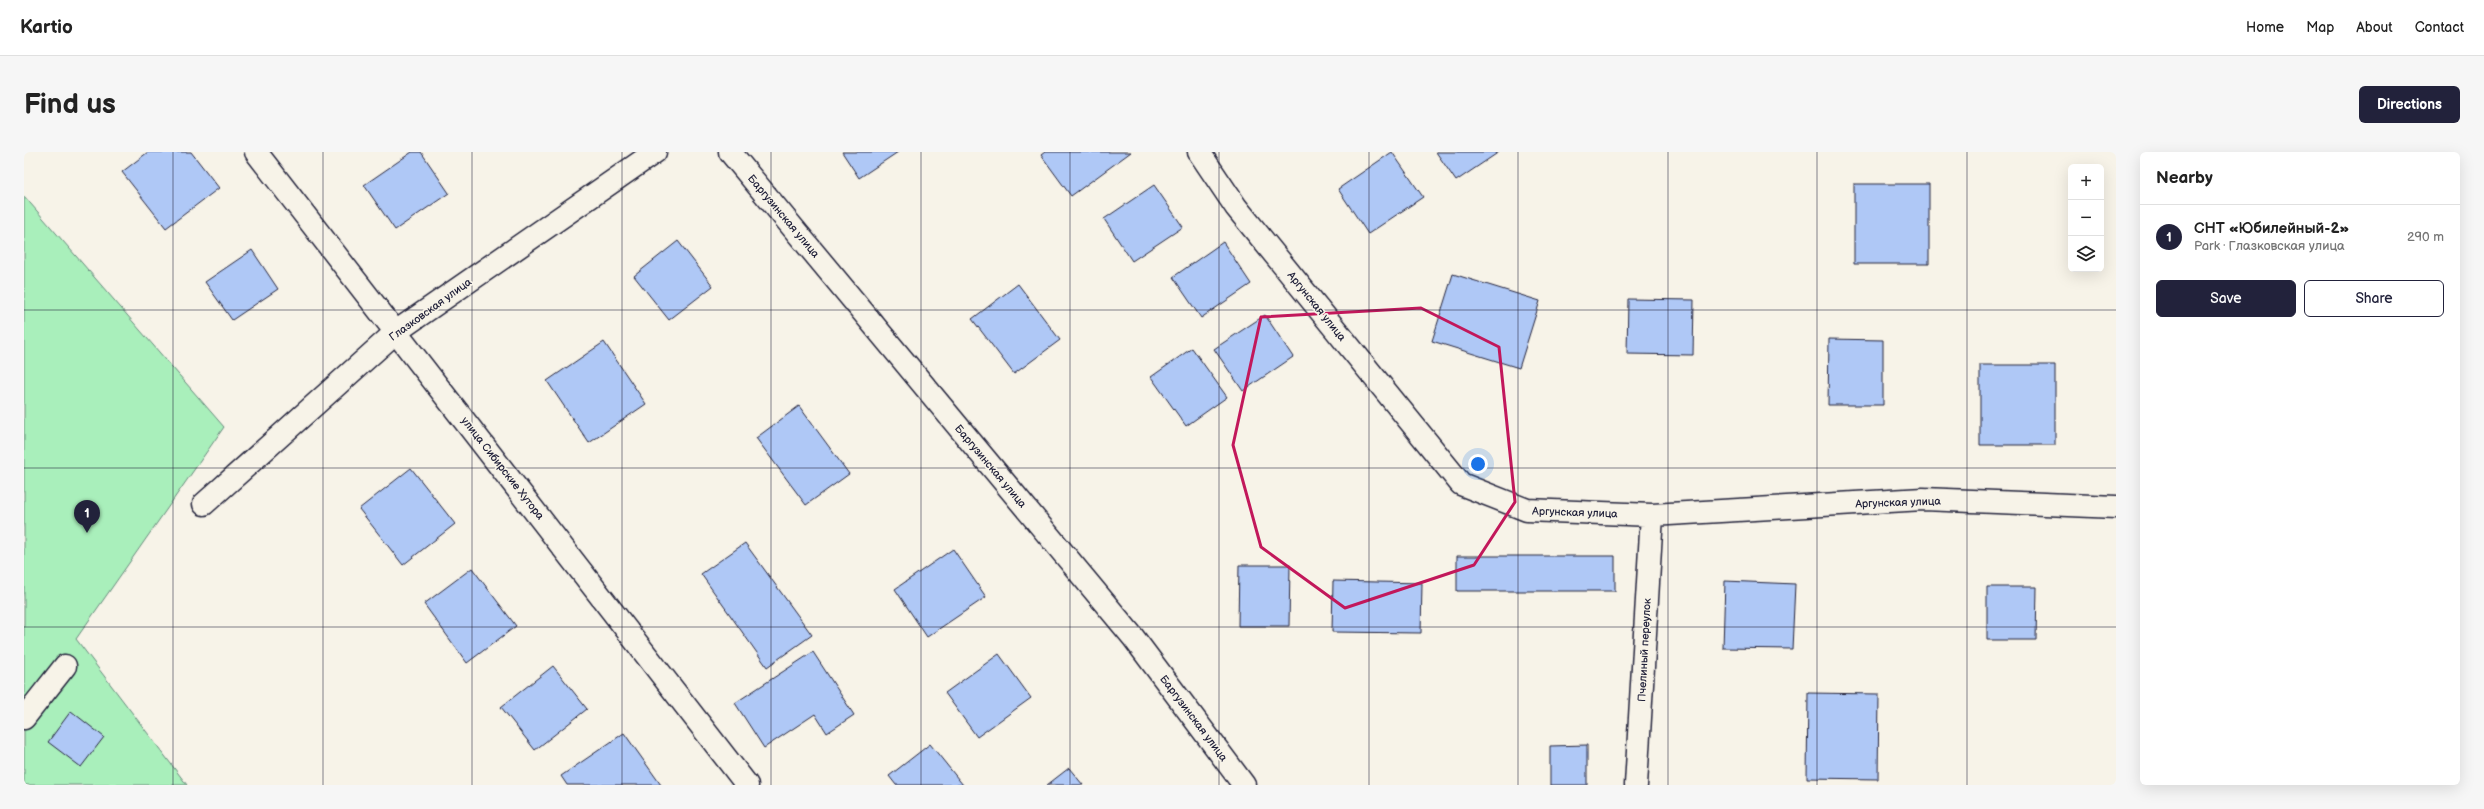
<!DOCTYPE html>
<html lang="en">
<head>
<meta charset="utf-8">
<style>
  body { margin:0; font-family:"Balsamiq Sans",sans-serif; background:#f6f6f6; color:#222 }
  .controls { position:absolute; right:12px; top:12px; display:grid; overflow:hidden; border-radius:6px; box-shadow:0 4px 16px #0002 }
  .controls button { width:36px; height:36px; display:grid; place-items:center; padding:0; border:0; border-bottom:1px solid #e0e0e0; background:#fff; color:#222; font:20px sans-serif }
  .you { position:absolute; left:1454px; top:312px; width:14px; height:14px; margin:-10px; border:3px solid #fff; border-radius:50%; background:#1a73e8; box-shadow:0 0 0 6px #1a73e833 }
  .badge { display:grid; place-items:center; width:26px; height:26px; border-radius:50%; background:#22223b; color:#fff; font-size:13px; font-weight:700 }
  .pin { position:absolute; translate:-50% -33px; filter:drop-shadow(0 1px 2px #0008) }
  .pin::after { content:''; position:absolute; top:21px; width:14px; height:12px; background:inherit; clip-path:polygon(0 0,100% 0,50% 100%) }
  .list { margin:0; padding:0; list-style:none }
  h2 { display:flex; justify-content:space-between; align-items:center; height:52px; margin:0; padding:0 16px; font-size:17px }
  h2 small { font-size:13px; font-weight:400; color:#767676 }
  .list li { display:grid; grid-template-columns:26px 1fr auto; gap:12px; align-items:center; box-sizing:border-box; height:64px; padding:0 16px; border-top:1px solid #e0e0e0 }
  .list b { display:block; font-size:15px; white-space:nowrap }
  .list p { margin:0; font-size:13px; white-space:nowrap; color:#767676 }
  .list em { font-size:13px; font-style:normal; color:#767676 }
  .actions { display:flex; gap:8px; padding:12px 16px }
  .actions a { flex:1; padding:9px 0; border:1px solid #22223b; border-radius:6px; text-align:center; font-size:14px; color:#22223b }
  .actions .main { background:#22223b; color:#fff }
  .icon { flex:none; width:22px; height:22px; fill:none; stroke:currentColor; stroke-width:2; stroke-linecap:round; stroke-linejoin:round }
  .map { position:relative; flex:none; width:2092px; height:633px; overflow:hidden; border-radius:6px }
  header { display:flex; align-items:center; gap:24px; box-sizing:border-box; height:56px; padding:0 20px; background:#fff; border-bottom:1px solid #e0e0e0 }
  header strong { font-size:19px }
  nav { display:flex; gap:22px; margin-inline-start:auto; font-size:14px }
  .intro { display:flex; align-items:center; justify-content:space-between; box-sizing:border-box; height:96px; padding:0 24px }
  h1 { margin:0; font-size:28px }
  .button { padding:10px 18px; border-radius:6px; background:#22223b; color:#fff; font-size:14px; font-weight:700 }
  main { display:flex; gap:24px; padding:0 24px }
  aside { flex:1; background:#fff; border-radius:6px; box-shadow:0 4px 16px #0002 }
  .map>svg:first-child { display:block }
  .green { fill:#a9efbb; stroke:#66887b }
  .building { fill:#afc8f6; stroke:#22223b }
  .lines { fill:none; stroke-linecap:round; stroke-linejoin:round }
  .minor-casing { stroke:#22223b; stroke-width:25 }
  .minor { stroke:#f7f3e8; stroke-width:22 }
  .marked { fill:none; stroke:#c2185b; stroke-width:3; stroke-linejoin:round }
  .grid { fill:none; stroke:#22223b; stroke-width:1; stroke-opacity:0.55 }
  .labels { text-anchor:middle; stroke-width:3.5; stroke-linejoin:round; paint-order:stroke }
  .street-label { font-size:11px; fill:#22223b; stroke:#f7f3e8 }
</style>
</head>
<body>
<header>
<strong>Kartio</strong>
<nav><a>Home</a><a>Map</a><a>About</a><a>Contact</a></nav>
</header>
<div class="intro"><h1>Find us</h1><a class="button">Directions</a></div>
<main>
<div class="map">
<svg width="2092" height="633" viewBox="0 0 2092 633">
  <rect width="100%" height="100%" fill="#f7f3e8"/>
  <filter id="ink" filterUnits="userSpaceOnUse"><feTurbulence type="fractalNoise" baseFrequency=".025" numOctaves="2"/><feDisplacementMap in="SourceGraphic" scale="8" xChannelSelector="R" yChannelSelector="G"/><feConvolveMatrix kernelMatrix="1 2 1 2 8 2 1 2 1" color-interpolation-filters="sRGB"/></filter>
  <g filter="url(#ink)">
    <path class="green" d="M0,44L200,275L52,487L163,633H0Z"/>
    <path class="building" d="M124,0H167L195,36L142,76L98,20Z
      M388,0H397L425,41L371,78L340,33Z
      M818,0H874L835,26Z
      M1021,0H1107L1047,44L1017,3Z
      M1368,0L1399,45L1344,82L1314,37Z
      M1412,0H1475L1432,29Z
      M1830,32H1905V112H1830Z
      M1130,33L1159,75L1108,109L1080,67Z
      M654,89L689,134L645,168L610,124Z
      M1199,90L1227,132L1177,166L1149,125Z
      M228,98L254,137L208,168L181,130Z
      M1429,122L1516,149L1495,216L1408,189Z
      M994,132L1036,188L990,222L948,167Z
      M1604,147L1670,148L1669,203L1603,202Z
      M1241,163L1269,205L1219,239L1190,197Z
      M1805,187L1859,188V253H1804Z
      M580,190L622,252L565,291L523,229Z
      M1168,196L1203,245L1162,274L1127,225Z
      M1956,213H2031V293H1956Z
      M775,254L825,322L782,353L732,286Z
      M387,316L431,372L379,413L335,357Z
      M721,391L788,483L743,515L677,422Z
      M929,397L962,445L903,485L871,437Z
      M1433,404H1591V439H1433Z
      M1215,413H1266L1265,474H1214Z
      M448,416L492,474L443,511L400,452Z
      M1309,429L1398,431L1397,481L1308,480Z
      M1701,429L1771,432L1768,497L1699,496Z
      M1963,435H2013L2012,488H1963Z
      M789,500L830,563L803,581L791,562L740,596L711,551Z
      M975,502L1007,546L953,585L921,541Z
      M529,514L563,557L511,598L477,555Z
      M1784,541L1855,542L1854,627L1783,626Z
      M47,559L80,585L57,615L24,590Z
      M600,581L637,633H543L537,624Z
      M906,592L939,633H872L865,624Z
      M1563,593V633H1526V594Z
      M1045,616L1059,633H1023Z"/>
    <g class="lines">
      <defs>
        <path id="minor" d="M232,0L723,633
          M706,0L1109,485L1220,633
          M1175,0L1212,55L1437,332L1503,358L1628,363L1899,347L2092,355
          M180,352L373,179L631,0
          M0,566L41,514
          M1612,633L1628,363"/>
      </defs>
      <use href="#minor" class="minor-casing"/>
      <use href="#minor" class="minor"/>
    </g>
  </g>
  <path class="marked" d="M1397,156L1475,195L1491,350L1450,413L1321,456L1237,395L1209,293L1237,165Z"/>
  <path class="grid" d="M149,0V633M299,0V633M448,0V633M598,0V633M747,0V633M897,0V633M1046,0V633M1195,0V633M1345,0V633M1494,0V633M1644,0V633M1793,0V633M1943,0V633M0,158H2092M0,316H2092M0,475H2092"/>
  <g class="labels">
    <g class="street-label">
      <text transform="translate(760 64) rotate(50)" y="4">Баргузинская улица</text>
      <text transform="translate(1293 154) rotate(51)" y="4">Аргунская улица</text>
      <text transform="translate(406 157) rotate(-36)" y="4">Глазковская улица</text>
      <text transform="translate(967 314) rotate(50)" y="4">Баргузинская улица</text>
      <text transform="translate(479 316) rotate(52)" y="4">улица Сибирские Хутора</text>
      <text transform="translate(1874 350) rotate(-2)" y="4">Аргунская улица</text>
      <text transform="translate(1551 360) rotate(2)" y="4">Аргунская улица</text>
      <text transform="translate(1620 498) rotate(-87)" y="4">Пчелиный переулок</text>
      <text transform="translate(1170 566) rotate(53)" y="4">Баргузинская улица</text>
    </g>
  </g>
</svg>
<div class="controls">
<button>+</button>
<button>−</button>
<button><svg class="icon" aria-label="layers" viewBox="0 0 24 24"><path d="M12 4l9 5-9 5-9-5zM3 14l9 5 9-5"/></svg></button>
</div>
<div class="you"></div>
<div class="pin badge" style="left:63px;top:381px">1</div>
</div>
<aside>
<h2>Nearby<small></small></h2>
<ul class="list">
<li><span class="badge">1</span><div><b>СНТ «Юбилейный-2»</b><p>Park · Глазковская улица</p></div><em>290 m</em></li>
</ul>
<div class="actions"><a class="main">Save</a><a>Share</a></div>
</aside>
</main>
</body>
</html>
